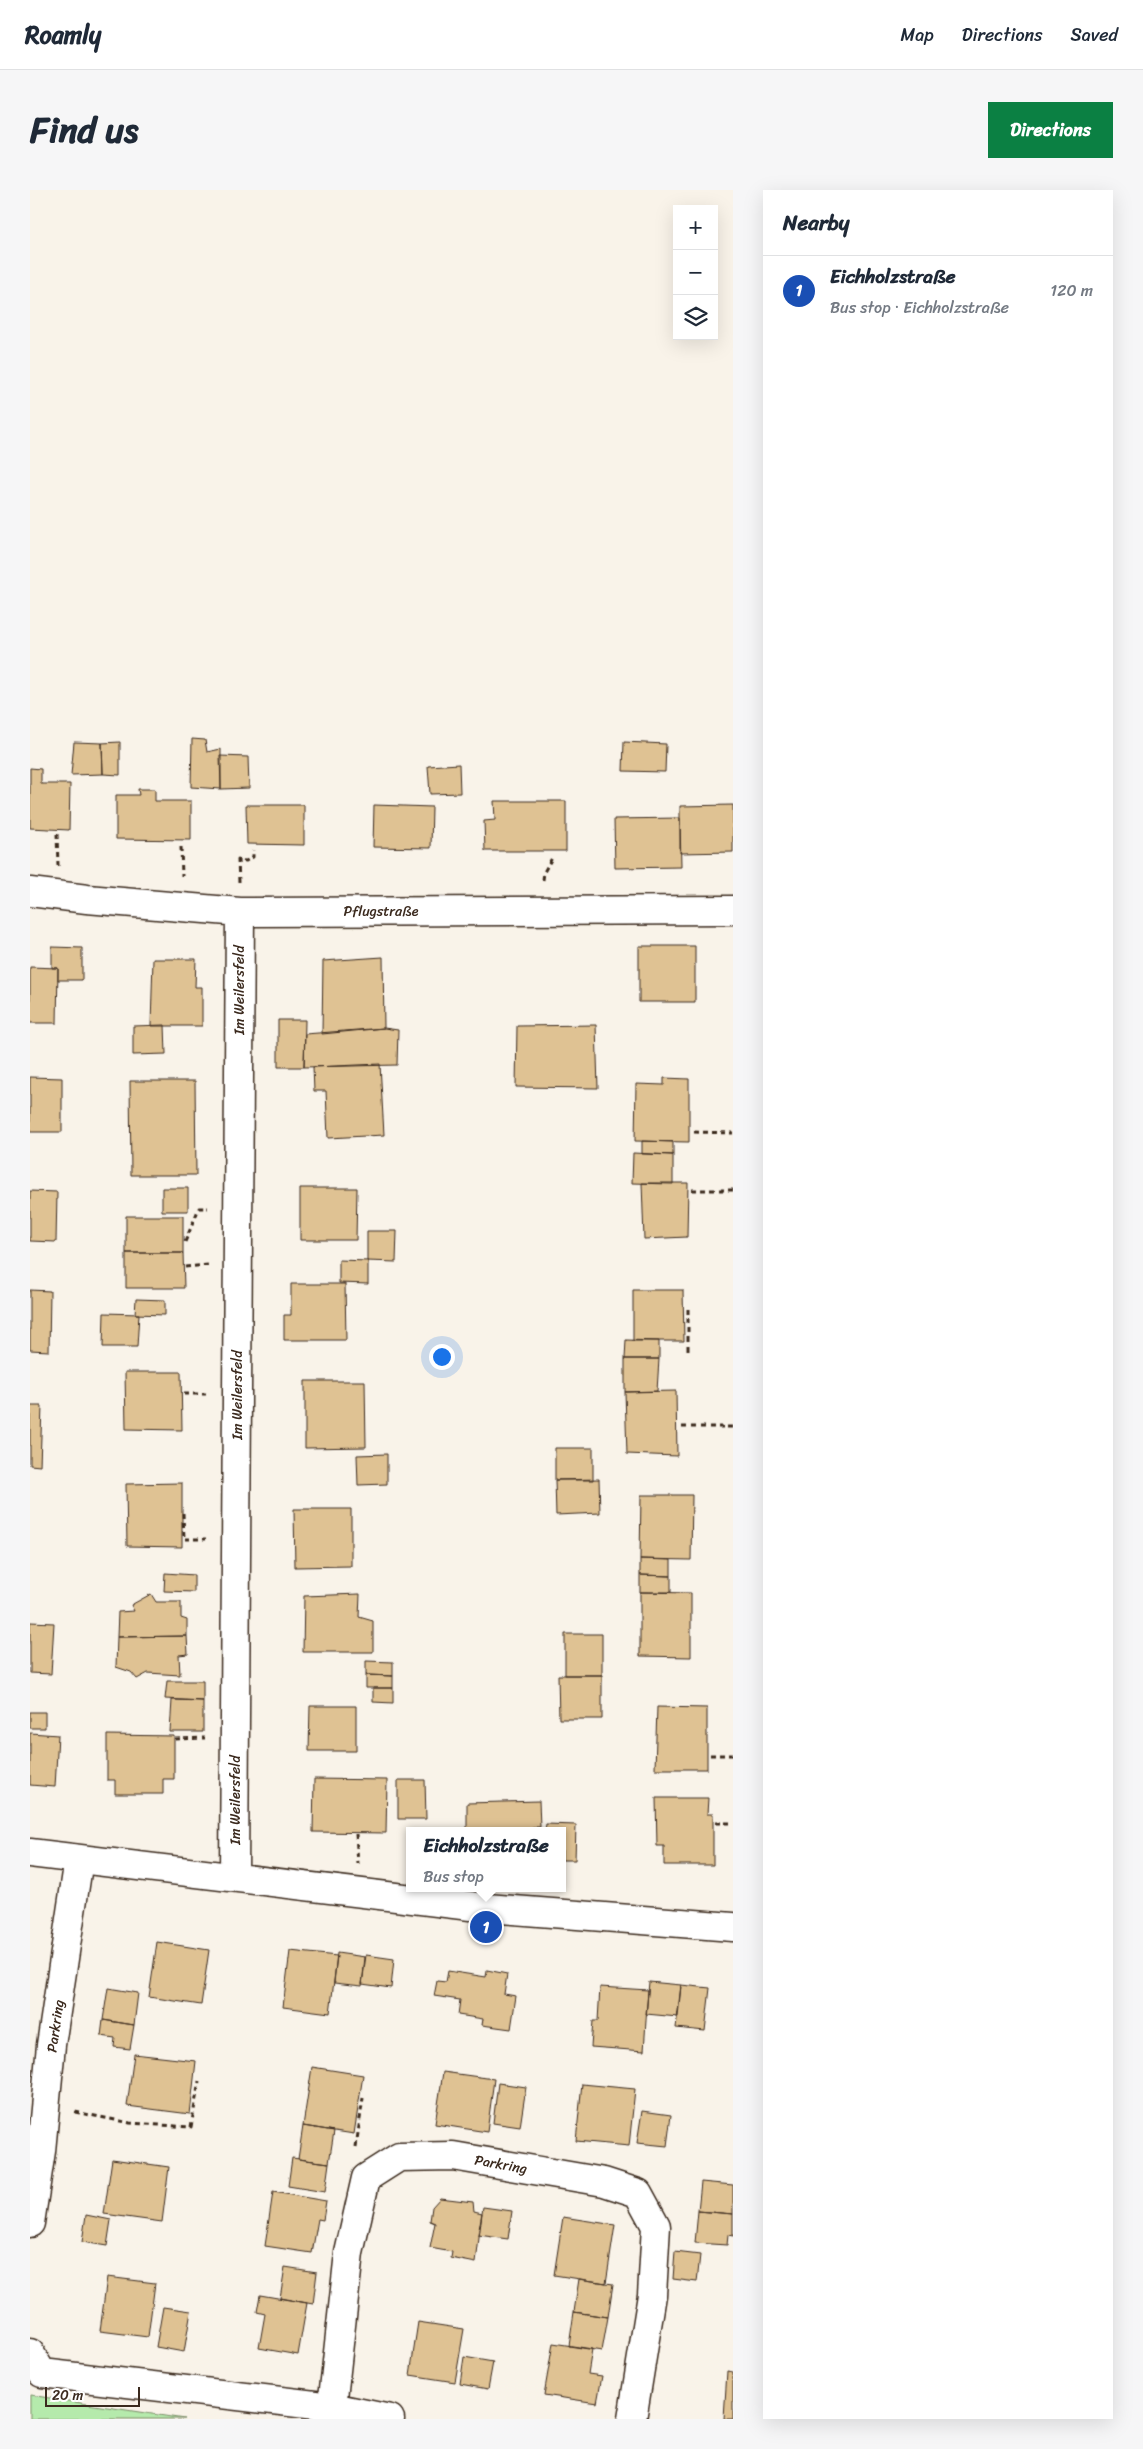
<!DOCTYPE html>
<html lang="en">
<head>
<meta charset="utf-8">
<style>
  body { margin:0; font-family:Sriracha,sans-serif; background:#f6f6f7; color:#1f2937 }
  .controls { position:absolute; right:15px; top:15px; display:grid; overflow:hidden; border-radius:0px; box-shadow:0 5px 20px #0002 }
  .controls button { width:45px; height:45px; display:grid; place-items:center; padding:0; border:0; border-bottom:1px solid #e0e1e3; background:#fff; color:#1f2937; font:25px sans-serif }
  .scale { position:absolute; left:15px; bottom:12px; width:95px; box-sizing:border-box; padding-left:5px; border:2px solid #3b2a1e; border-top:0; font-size:14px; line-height:18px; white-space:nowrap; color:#3b2a1e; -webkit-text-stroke:4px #fff; paint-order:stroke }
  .you { position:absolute; left:411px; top:1166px; width:18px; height:18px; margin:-12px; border:4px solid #fff; border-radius:50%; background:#1a73e8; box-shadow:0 0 0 8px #1a73e833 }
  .badge { display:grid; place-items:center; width:32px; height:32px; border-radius:50%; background:#0b8043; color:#fff; font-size:16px; font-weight:700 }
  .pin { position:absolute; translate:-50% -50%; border:2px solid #fff; box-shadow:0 1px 5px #0006 }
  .popup { position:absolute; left:376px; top:1637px; width:160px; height:65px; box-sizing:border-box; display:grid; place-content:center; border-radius:0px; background:#fff; filter:drop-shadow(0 1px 4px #0005); font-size:16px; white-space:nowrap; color:#747a83 }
  .popup b { font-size:19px; color:#1f2937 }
  .popup::after { content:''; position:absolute; left:50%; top:100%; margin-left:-10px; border:10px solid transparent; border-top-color:#fff }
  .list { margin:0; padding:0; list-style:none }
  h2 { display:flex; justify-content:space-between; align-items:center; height:65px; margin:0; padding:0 20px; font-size:21px }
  h2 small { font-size:16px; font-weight:400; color:#747a83 }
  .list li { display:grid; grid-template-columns:32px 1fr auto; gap:15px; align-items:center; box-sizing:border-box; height:70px; padding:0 20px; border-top:1px solid #e0e1e3 }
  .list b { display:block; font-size:19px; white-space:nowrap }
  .list p { margin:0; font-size:16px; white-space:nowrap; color:#747a83 }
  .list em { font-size:16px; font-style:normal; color:#747a83 }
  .icon { flex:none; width:28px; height:28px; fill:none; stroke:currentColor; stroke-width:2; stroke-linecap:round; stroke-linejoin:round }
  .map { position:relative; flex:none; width:703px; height:2229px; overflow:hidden; border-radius:0px }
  header { display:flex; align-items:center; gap:30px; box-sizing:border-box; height:70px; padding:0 25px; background:#fff; border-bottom:1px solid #e0e1e3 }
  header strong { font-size:24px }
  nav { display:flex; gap:28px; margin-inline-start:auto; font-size:18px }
  .intro { display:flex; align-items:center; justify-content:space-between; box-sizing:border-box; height:120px; padding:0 30px }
  h1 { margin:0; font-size:35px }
  .button { padding:12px 22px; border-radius:0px; background:#0b8043; color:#fff; font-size:18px; font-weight:700 }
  main { display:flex; gap:30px; padding:0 30px }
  aside { flex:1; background:#fff; border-radius:0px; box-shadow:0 5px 20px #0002 }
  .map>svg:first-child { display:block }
  .green { fill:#b5eaac; stroke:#788a65 }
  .building { fill:#dfc293; stroke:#3b2a1e }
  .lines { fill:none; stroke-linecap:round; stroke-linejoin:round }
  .street-casing { stroke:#3b2a1e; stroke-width:31 }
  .path { stroke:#3b2a1e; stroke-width:3; stroke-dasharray:5 4; stroke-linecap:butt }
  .street { stroke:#fff; stroke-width:28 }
  .labels { text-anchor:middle; stroke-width:4; stroke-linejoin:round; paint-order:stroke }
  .street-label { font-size:14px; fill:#3b2a1e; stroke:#fff }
</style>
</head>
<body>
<header>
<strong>Roamly</strong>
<nav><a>Map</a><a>Directions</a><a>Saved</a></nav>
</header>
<div class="intro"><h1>Find us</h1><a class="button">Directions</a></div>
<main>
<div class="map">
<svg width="703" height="2229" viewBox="0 0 703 2229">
  <rect width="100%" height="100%" fill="#f9f3e9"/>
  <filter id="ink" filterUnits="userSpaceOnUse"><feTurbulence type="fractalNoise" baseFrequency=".02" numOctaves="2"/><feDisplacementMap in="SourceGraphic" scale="10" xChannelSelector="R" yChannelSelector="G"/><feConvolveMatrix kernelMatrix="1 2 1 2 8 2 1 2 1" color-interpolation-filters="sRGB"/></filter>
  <g filter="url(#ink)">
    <path class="green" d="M0,2205L154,2229H0Z"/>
    <path class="building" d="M162,549L175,550L177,562L191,559V599L161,597Z
      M44,552L72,553L73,584L41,585Z
      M90,552V585L73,584L72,553Z
      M594,552L636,554L635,582L593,581Z
      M190,566L218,567L219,598L191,599Z
      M429,574L430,603L400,604L398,576Z
      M0,578L11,579V594H40L39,640L0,638Z
      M108,599H125V611H161V650L86,649V605H109Z
      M464,611H536V661H455L454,631L465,630Z
      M216,615H274V655L217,654Z
      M344,615L402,617L401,658L343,657Z
      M703,615V662L650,663V616Z
      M650,628L651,677L585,678L584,629Z
      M609,756H665V812H609Z
      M22,757L52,758V790H28V778H22Z
      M353,767L354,838L292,844L293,771Z
      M123,769H166L165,797H172V836H121Z
      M0,777L28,778L27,833H0Z
      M248,830H275L274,877H248Z
      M135,835L136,864L103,865V836Z
      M566,835L568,898L486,897L487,836Z
      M354,838L368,840L367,875L274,877L275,844Z
      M350,874L354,945L298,948L296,901H284L283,877Z
      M0,887L32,888V942H0Z
      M634,888L659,889V952L605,951L606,894L634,895Z
      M100,891H165L166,985H101Z
      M612,951L643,952V965L612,964Z
      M603,963L643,965V994L602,993Z
      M612,993H658L657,1047L614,1049Z
      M132,998H158V1021H132Z
      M270,998H327L326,1050H270Z
      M0,1001L27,1002L26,1052L0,1051Z
      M96,1026H153V1063H96Z
      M337,1041H367L366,1072L337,1071Z
      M96,1063H153L154,1098H96Z
      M309,1070L338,1071V1094L309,1093Z
      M261,1094H315L316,1150H254V1125H261Z
      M0,1100L20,1101L19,1161L0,1160Z
      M603,1100H653L654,1151H603Z
      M106,1109L135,1110V1125L105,1124Z
      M74,1123L109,1124L107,1157H73Z
      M596,1150L629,1151V1169H595Z
      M595,1169H629L627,1201L595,1202Z
      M95,1182H151L152,1240L96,1239Z
      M275,1191H335L336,1257L275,1258Z
      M646,1201L647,1266L597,1264L595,1202Z
      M0,1216H12L10,1276L0,1275Z
      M525,1258H563V1290H525Z
      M357,1264V1294L328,1295L327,1265Z
      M569,1289L570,1323L526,1325L525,1290Z
      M152,1293V1357L97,1356L96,1294Z
      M611,1305H662L661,1370L610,1369Z
      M264,1319H321V1376L265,1377Z
      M610,1369L641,1370V1386L610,1385Z
      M135,1383L164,1385V1402L134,1401Z
      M610,1385L641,1386V1402H610Z
      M610,1402L661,1403V1467L610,1466Z
      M121,1404L126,1412H151V1428L157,1430V1446L87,1447L88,1422L104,1421L101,1415Z
      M330,1404L329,1427L343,1431V1462H273L274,1406Z
      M0,1432L24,1433L21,1484L0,1483Z
      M535,1444H572V1485H535Z
      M157,1446L158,1464L149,1465L150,1485L118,1483L107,1489L101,1482L86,1477L87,1447Z
      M336,1471L363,1472V1486L336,1485Z
      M336,1485L363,1486V1498H336Z
      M528,1485H572V1529H529Z
      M137,1491H173V1511L135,1509Z
      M343,1498H363V1513L343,1512Z
      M142,1510L173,1511V1542H140Z
      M280,1516H326V1561H279Z
      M627,1517L677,1518V1579H625Z
      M0,1522H15V1538H0Z
      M0,1543L28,1545L25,1597L0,1595Z
      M77,1545L144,1546V1589H133V1604H85V1590H77Z
      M284,1589L357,1590L356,1643L283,1642Z
      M368,1590H395L396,1629H368Z
      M626,1608H678L677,1624H683V1675H634V1656H627Z
      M509,1611L510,1637H503L504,1641H437V1613Z
      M516,1634L546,1635L545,1670H532V1641H515Z
      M127,1752L179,1760L171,1815L119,1807Z
      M260,1761L307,1766L300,1823L253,1817Z
      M307,1763L335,1767L332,1796L304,1793Z
      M336,1765L364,1769L361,1798L332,1794Z
      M457,1780L477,1784L474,1804L486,1806L481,1839L452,1835L453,1829L428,1825L430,1810L404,1806L407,1791L416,1792L418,1781L456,1787Z
      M619,1792L651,1795L648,1827L616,1824Z
      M651,1795L680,1798L675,1841L646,1838Z
      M570,1797L618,1800L614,1861L561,1857L563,1831H568Z
      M78,1798L108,1803L104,1835L73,1830Z
      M73,1830L104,1835L100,1859L84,1857L85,1848L71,1846Z
      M104,1864L166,1871L160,1924L97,1916Z
      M282,1877L333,1885L324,1944L273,1936Z
      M413,1882L464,1889L457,1942L405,1934Z
      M468,1893L496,1897L490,1937L463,1933Z
      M552,1894L605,1899L599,1956L546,1951Z
      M612,1921L641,1925L637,1956L607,1953Z
      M273,1936L304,1941L299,1973L268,1969Z
      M262,1968L299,1973L295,2002L258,1996Z
      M82,1969L139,1977L132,2032L74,2024Z
      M671,1992L703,1995V2024L668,2021Z
      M243,2002L296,2011L293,2030L288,2029L282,2063L235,2056Z
      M410,2008L443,2012L444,2021L452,2023L446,2073L421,2068L422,2062L400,2058L405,2033L400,2031L402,2017Z
      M453,2017L482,2021L478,2049L448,2045Z
      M668,2021L703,2024V2046L698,2045L697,2055L665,2053Z
      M56,2025L81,2030L77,2056L52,2052Z
      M533,2027L585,2035L576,2093L524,2085Z
      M645,2062L670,2065L667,2092L643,2089Z
      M255,2077L287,2082L283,2114L250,2108Z
      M77,2087L125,2093L118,2147L70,2141Z
      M549,2089L583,2094L578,2127L544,2122Z
      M230,2105L277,2113L268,2165L229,2158L235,2124L227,2122Z
      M133,2117L161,2121L154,2162L126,2157Z
      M544,2122L578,2127L572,2161L539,2156Z
      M388,2132L434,2139L425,2192L380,2185Z
      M523,2153L562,2159L558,2184L572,2186L567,2213L514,2205Z
      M434,2167L463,2172L458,2199L430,2194Z
      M697,2181L703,2182V2229H694Z"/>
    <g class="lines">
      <defs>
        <path id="street" d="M0,702L57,709L210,722L703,720
          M0,1663L457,1718L703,1737
          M204,1687L210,722
          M0,2033L11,1961L21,1855L49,1669
          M0,2163L12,2183L302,2217L360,2229
          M302,2217L319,2063L336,1988L369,1967L423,1966L574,1992L608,2003L626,2036L622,2105L602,2229"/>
      </defs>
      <use href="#street" class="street-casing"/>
      <path class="path" d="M27,644L28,676
        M151,657L152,686
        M513,690L514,682L522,668
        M209,692L208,670L216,671L223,667V660
        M664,942L703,943
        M662,1000H703
        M155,1052L169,1018H178
        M155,1077L178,1075
        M658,1160V1116
        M154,1204H176
        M652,1237H703
        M153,1323L154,1349H176
        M145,1549L175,1548
        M680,1565H703
        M686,1633H703
        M326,1644L328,1674
        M45,1922L100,1933L161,1937L169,1891
        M326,1957L333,1908"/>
      <use href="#street" class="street"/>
    </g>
  </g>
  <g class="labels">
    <g class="street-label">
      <text x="351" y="726">Pflugstraße</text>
      <text transform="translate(209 800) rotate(-90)" y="5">Im Weilersfeld</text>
      <text transform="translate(207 1205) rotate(-90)" y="5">Im Weilersfeld</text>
      <text transform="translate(205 1610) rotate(-90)" y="5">Im Weilersfeld</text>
      <text transform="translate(25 1836) rotate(-82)" y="5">Parkring</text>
      <text transform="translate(471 1974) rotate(10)" y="5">Parkring</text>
    </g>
  </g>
</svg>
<div class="controls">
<button>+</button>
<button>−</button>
<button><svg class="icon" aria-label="layers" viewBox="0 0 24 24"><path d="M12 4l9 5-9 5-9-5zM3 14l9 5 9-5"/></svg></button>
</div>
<div class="scale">20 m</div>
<div class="you"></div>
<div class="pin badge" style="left:456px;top:1737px;background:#1a4fb4">1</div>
<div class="popup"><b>Eichholzstraße</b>Bus stop</div>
</div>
<aside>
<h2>Nearby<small></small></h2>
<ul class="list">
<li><span class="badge" style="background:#1a4fb4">1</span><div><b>Eichholzstraße</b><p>Bus stop · Eichholzstraße</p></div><em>120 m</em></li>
</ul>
</aside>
</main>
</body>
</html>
